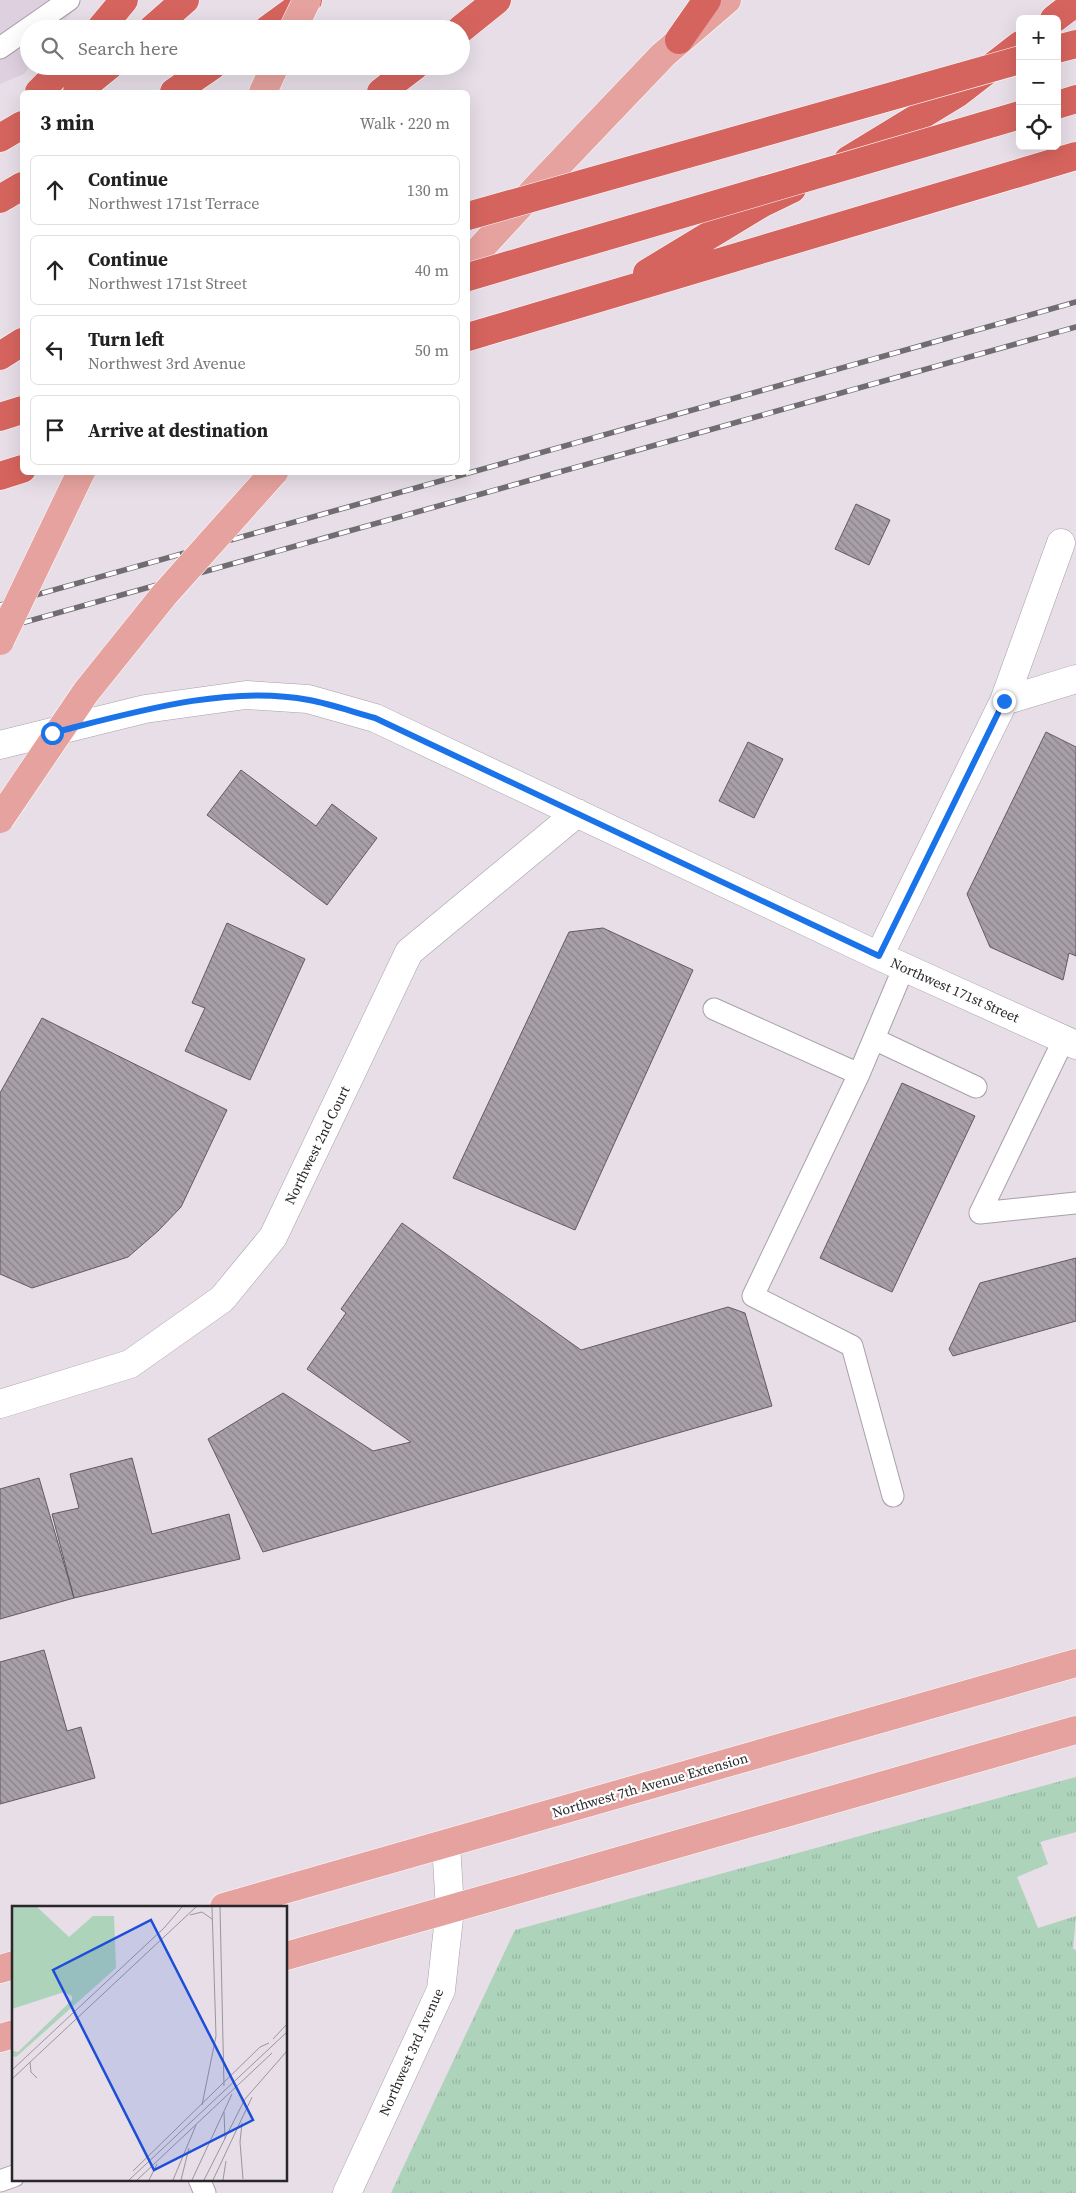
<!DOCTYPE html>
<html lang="en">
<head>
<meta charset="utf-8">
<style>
  body { margin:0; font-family:"Source Serif 4",serif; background:#f2f2f2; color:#222 }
  .controls { position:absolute; right:15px; top:15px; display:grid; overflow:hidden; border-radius:8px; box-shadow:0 5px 20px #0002 }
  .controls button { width:45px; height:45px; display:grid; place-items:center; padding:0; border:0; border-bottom:1px solid #e0e0e0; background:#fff; color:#222; font:25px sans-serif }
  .stop { position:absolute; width:15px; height:15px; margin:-11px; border:4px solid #1a73e8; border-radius:50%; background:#fff }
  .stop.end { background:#1a73e8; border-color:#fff; box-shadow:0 1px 5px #0008 }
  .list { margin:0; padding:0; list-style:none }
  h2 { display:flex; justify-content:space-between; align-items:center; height:65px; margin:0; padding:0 20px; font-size:21px }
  h2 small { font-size:16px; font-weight:400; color:#767676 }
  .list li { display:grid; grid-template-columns:32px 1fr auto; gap:15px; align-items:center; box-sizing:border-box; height:70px; margin:0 10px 10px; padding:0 10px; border:1px solid #e0e0e0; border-radius:8px }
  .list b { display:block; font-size:19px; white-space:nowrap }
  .list p { margin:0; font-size:16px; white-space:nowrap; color:#767676 }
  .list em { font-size:16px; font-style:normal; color:#767676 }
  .icon { flex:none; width:28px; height:28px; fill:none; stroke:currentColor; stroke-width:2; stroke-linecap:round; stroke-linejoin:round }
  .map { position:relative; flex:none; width:1076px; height:2193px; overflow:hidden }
  .search { position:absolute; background:#fff; box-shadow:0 5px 20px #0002; left:20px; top:20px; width:450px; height:55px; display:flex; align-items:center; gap:12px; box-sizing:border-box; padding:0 18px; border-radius:28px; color:#767676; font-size:19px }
  .panel { position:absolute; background:#fff; box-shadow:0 5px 20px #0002; left:20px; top:90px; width:450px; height:385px; border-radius:8px }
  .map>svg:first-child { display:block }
  .built { fill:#ded0df }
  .grass { fill:url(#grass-tufts) }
  .building { fill:url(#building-back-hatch); stroke:#625b63 }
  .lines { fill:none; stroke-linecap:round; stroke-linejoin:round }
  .service-casing { stroke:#a8a0a9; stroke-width:23 }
  .minor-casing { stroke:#a8a0a9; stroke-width:29 }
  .primary-casing { stroke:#fff; stroke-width:29 }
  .motorway-casing { stroke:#fff; stroke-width:29 }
  .service { stroke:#fff; stroke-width:21 }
  .minor { stroke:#fff; stroke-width:28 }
  .primary { stroke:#e6a29e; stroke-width:28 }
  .motorway { stroke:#d6645e; stroke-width:28 }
  .rail-casing { stroke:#716c71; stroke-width:5.5 }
  .rail { stroke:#fff; stroke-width:4; stroke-dasharray:11; stroke-linecap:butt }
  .primary-bridge-casing { stroke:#fff; stroke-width:29; stroke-linecap:butt }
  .motorway-bridge-casing { stroke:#fff; stroke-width:29; stroke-linecap:butt }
  .primary-bridge { stroke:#e6a29e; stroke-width:28 }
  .motorway-bridge { stroke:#d6645e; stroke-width:28 }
  .route { stroke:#1a73e8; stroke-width:6 }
  .labels { text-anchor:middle; stroke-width:4.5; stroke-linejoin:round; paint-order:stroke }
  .street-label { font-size:14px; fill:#2a272a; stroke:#fff }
  .inset-road { fill:none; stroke:#9b959c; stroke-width:1 }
  .view { fill:#1d4ed8; fill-opacity:0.15; stroke:#1d4ed8; stroke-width:2.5 }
  .inset-edge { fill:none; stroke:#2a272a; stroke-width:2.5 }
</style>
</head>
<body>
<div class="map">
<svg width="1076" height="2193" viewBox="0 0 1076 2193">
  <defs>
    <pattern id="grass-tufts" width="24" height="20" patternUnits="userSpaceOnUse" patternTransform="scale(1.25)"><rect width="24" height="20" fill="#aed3bb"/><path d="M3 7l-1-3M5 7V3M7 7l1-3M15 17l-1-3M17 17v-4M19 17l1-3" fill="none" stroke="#96b5a1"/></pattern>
    <pattern id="building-back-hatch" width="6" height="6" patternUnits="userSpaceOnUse" patternTransform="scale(1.25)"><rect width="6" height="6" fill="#a8a0a9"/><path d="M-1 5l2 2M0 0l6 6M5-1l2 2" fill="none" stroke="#89828a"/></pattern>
  </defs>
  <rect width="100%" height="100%" fill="#e7dee8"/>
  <path class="built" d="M0,0H81L59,29H29V66H30L24,74L0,84Z"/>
  <path class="grass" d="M1076,1777V1832L1040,1842L1048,1864L1017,1877L1038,1928L1076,1916L1073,1949L1076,1950V2193H391L515,1930Z"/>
  <path class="building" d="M856,504L890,520L869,565L835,549Z
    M1046,732L1076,747V956L1069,953L1063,980L990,947L967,894Z
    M748,742L783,759L754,818L719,801Z
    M241,770L316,826L332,804L377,838L327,905L207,815Z
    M227,923L305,959L250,1080L185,1051L205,1008L192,1003Z
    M603,928L693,970L575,1230L453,1178L569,932Z
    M42,1018L227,1110L181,1207L158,1231L128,1257L32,1288L0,1274V1093Z
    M902,1083L975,1116L892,1292L820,1258Z
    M402,1223L581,1350L728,1307L745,1313L772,1406L263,1552L208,1439L283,1393L373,1451L411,1442L307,1369L346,1313L341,1309Z
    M1076,1258V1321L953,1356L949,1349L980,1283Z
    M132,1458L152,1534L229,1514L240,1559L74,1598L52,1514L79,1508L70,1474Z
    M39,1478L74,1598L0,1619V1489Z
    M44,1650L67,1731L81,1727L95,1778L0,1804V1662Z"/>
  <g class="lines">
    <defs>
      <path id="service" d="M0,48L69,0
        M714,1009L859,1074L904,967
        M874,1039L976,1087
        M859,1074L753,1296L852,1346L893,1496
        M980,1213L1064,1039
        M980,1213L1076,1203
        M199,2179L205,2193
        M0,2181L14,2176"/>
      <path id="minor" d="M1004,701L1076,679
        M0,745L145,709L246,695L308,699L375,718L879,956L1076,1045
        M879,956L1004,701L1061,543
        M0,1404L130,1364L222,1299L273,1237L409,952L577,813
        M347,2193L441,1990L450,1909L446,1844"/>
      <path id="primary" d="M263,92L275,66
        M468,262L539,185L663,55L727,0
        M224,1907L1076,1663
        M286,1956L1076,1730
        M0,1969L14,1965
        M0,2038L14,2034"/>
      <path id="motorway" d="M1054,19L1076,2
        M100,29L124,0
        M152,29L185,0
        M268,29L308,0
        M461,29L497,0
        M679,40L707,0
        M1057,49L1076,44
        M39,92L65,66
        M77,92L109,66
        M174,92L212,66
        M381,92L415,66
        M1057,105L1076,99
        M0,138L22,125
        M848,160L958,93L1020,45
        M0,199L22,186
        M647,273L761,204L792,189
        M468,337L1076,156
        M0,356L22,342
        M0,417L22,410
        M0,476L22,469"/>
    </defs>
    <use href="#service" class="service-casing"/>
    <use href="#minor" class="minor-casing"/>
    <use href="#primary" class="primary-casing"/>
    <use href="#motorway" class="motorway-casing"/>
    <use href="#service" class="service"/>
    <use href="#minor" class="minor"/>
    <use href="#primary" class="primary"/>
    <use href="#motorway" class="motorway"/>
    <defs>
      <path id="rail" d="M0,605L1076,302
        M0,629L1076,327"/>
    </defs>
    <use href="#rail" class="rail-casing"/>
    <use href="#rail" class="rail"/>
    <defs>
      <path id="primary-bridge" d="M293,29L307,0
        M0,641L81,472
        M0,819L86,692L164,595L274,472"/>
      <path id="motorway-bridge" d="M468,216L1020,60
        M468,277L1020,115"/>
    </defs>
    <use href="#primary-bridge" class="primary-bridge-casing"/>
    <use href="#motorway-bridge" class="motorway-bridge-casing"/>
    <use href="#primary-bridge" class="primary-bridge"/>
    <use href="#motorway-bridge" class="motorway-bridge"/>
  </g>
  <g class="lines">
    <path class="route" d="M52,733C131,713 228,684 309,700C331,704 353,712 375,718L879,956L1004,701"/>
  </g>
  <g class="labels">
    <g class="street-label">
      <text transform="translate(955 990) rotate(24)" y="5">Northwest 171st Street</text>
      <text transform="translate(317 1145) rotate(-64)" y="5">Northwest 2nd Court</text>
      <text transform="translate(650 1785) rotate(-16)" y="5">Northwest 7th Avenue Extension</text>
      <text transform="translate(411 2052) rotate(-66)" y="5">Northwest 3rd Avenue</text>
    </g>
  </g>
  <g transform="translate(12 1906)">
    <rect width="275" height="275" fill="#e7dee8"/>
    <path d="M0,1H25L57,31L81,10H102L104,62L4,151L0,150V145L6,146L60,94V90L52,86L0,103Z" fill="#aed3bb"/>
    <path class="inset-road" d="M208,1L212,180M178,9L190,6L200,13M261,133L275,118M18,156L19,166L25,172M0,164L152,22L170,1M0,173L184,1M190,199L204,130L200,1M212,206L213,233M230,217L228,236L231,273M121,265L248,141L257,137M117,274L275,126M125,274L260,147M137,274L145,258M161,274L184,219M169,274L177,242M180,274L220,188M192,274L233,193L275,145M201,274L240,191M211,274L214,255"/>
    <path class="view" d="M139,14L241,214L142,264L41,64Z"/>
    <rect width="275" height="275" class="inset-edge"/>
  </g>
</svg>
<div class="controls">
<button>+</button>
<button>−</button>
<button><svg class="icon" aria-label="locate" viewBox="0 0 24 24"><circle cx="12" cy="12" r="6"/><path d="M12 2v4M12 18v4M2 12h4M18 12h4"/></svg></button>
</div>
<div class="stop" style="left:52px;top:733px"></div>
<div class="stop end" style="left:1004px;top:701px"></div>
<div class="search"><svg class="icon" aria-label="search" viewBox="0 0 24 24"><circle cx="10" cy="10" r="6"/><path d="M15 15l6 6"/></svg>Search here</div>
<section class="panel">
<h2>3 min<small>Walk · 220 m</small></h2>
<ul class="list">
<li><svg class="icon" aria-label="ahead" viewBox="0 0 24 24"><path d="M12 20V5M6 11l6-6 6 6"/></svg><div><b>Continue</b><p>Northwest 171st Terrace</p></div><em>130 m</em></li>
<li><svg class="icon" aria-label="ahead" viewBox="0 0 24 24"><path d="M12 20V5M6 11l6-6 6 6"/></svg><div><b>Continue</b><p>Northwest 171st Street</p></div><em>40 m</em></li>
<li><svg class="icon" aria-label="left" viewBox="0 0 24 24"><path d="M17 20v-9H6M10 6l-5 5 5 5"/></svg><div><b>Turn left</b><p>Northwest 3rd Avenue</p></div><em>50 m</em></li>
<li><svg class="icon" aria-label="arrive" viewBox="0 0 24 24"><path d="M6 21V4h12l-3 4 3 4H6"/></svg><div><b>Arrive at destination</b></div></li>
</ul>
</section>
</div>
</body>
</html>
